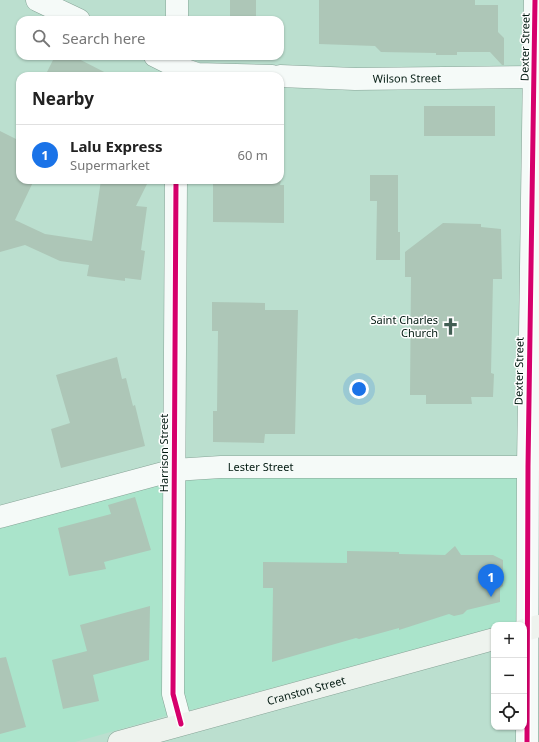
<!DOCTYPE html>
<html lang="en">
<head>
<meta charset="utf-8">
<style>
  body { margin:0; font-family:"Noto Sans",sans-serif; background:#f2f2f2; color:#222 }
  .controls { position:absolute; right:12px; bottom:12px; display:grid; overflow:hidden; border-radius:8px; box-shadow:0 1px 3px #0004 }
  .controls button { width:36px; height:36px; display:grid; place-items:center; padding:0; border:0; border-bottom:1px solid #e0e0e0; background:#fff; color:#222; font:20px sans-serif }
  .you { position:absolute; left:359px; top:389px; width:14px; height:14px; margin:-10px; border:3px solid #fff; border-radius:50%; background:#1a73e8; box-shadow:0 0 0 6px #1a73e833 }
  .badge { display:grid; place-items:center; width:26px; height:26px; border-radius:50%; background:#1a73e8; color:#fff; font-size:13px; font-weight:700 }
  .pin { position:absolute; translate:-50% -33px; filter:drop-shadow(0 1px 2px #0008) }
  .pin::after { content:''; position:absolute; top:21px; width:14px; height:12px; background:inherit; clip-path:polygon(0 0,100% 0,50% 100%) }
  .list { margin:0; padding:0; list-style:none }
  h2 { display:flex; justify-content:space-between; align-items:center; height:52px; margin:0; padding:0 16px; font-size:17px }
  h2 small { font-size:13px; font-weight:400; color:#767676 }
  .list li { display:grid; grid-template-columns:26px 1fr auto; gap:12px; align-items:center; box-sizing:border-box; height:60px; padding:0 16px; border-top:1px solid #e0e0e0 }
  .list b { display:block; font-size:15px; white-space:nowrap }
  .list p { margin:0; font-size:13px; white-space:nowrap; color:#767676 }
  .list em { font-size:13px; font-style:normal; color:#767676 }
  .icon { flex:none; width:22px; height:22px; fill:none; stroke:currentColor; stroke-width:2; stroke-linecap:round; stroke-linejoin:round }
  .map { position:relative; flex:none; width:539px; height:742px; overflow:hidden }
  .search { position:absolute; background:#fff; box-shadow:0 1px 3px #0004; left:16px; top:16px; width:268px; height:44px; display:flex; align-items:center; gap:10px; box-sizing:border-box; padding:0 14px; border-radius:12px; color:#767676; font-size:15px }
  .panel { position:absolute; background:#fff; box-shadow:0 1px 3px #0004; left:16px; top:72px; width:268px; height:112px; border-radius:12px }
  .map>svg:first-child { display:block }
  .built { fill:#aae4cb }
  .building { fill:#adc6b7 }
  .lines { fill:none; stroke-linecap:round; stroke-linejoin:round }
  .minor-casing { stroke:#86a396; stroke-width:23 }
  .tertiary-casing { stroke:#86a396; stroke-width:23 }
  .secondary-casing { stroke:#86a396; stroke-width:23 }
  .minor { stroke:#f5faf8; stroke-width:22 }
  .tertiary { stroke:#f5faf8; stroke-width:22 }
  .secondary { stroke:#eef3ee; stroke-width:22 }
  .cycleway-casing { stroke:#fefefe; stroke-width:8 }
  .cycleway { stroke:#d6006c; stroke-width:5 }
  .labels { text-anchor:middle; stroke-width:3; stroke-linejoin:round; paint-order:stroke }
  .street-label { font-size:11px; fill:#011910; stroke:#fefefe }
  .poi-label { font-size:11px; fill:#011910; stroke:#fefefe; text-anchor:end }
</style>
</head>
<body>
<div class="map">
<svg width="539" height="742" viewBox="0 0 539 742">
  <rect width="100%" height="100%" fill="#bbdfcf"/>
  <path class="built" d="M539,179V615L523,623L494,625V628L194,709L171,714L153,720L75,742H0V511L170,463L521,457Z"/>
  <path class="building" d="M230,0H256V20H230Z
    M319,0H475V5H498V32L504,38V65H502L490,52H457V55H436V53L381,52L375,46L319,44Z
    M55,56H73L112,76H45Z
    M424,106H495V136H424Z
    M0,131L20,141V180H34L15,220L45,234L92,241L101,180H149L136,206L147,207L141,250L145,251L141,280L125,278V281L87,276L89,265L60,261L25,245L0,252Z
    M370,175H398V232H400V260H376L377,201H370Z
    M213,180H281L280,185H284V223L213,222Z
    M443,223L481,224V227L501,229L502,279H493L491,373L494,374L493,397H471L472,404H426V395H410L411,277H405V252Z
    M212,302L265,303V310H298L295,434H265L264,443L213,442V411H217L218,331H212Z
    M117,357L122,379L126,378L133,406L135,405L145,446L61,468L51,429L70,423L56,375Z
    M135,497L151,550L104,562L106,569L69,576L58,528L111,514L108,505Z
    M455,546L461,555H493L503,560V586L500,588V602L467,610L463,614L454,616L449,614L399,630V628L359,639L356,638L272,662L273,588H263V562L347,563V551L399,552V554L445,555Z
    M150,606L149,660L93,675L99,701L63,709L52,660L87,651L80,625Z
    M6,657L26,727L0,734V658Z"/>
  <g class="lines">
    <defs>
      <g id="minor">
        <path d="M37,0L79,20"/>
        <path d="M177,20V0"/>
        <path d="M155,56L177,67L197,74L272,76"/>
        <path id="s1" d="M280,76L355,79L534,77"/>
        <path d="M176,180L173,694L181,724"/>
        <path id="s2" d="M0,517L174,470L221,467H528"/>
      </g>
      <path id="tertiary" d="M527,742L528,467L535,0"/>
      <g id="secondary">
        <path d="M524,630L539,626"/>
        <path id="s3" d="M119,742L494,639"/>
      </g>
    </defs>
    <use href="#minor" class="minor-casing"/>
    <use href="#tertiary" class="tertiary-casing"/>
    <use href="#secondary" class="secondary-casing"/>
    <use href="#minor" class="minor"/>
    <use href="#tertiary" class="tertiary"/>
    <use href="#secondary" class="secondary"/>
    <defs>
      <path id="cycleway" d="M176,180L173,694L181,724
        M527,742L528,467L535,0"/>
    </defs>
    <use href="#cycleway" class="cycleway-casing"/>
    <use href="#cycleway" class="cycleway"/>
  </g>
  <defs>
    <symbol id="church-bare" viewBox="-9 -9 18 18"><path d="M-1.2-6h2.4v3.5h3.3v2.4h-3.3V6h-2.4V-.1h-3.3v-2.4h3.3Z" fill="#425e53" stroke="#fefefe" stroke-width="2.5" paint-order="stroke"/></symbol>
  </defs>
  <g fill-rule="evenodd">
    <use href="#church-bare" x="438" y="314" width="25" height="25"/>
  </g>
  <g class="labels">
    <g class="street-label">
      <text transform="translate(525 47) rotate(-89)" y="4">Dexter Street</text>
      <text dy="4" stroke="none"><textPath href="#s1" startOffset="127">Wilson Street</textPath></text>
      <text transform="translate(519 371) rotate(-89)" y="4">Dexter Street</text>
      <text transform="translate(164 453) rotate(-90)" y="4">Harrison Street</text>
      <text dy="4" stroke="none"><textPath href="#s2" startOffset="267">Lester Street</textPath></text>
      <text dy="4" stroke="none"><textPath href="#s3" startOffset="194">Cranston Street</textPath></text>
    </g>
    <g class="poi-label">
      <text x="438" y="324">Saint Charles<tspan x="438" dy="13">Church</tspan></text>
    </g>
  </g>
</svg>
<div class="controls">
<button>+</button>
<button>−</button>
<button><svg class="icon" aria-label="locate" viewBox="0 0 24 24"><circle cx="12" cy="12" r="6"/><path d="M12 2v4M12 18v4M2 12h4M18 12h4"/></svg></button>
</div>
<div class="you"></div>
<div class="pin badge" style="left:491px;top:597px">1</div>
<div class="search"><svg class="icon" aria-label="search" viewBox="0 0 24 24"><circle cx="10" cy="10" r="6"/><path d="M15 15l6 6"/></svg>Search here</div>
<section class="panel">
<h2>Nearby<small></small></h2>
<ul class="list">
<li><span class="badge">1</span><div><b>Lalu Express</b><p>Supermarket</p></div><em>60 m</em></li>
</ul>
</section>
</div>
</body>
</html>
